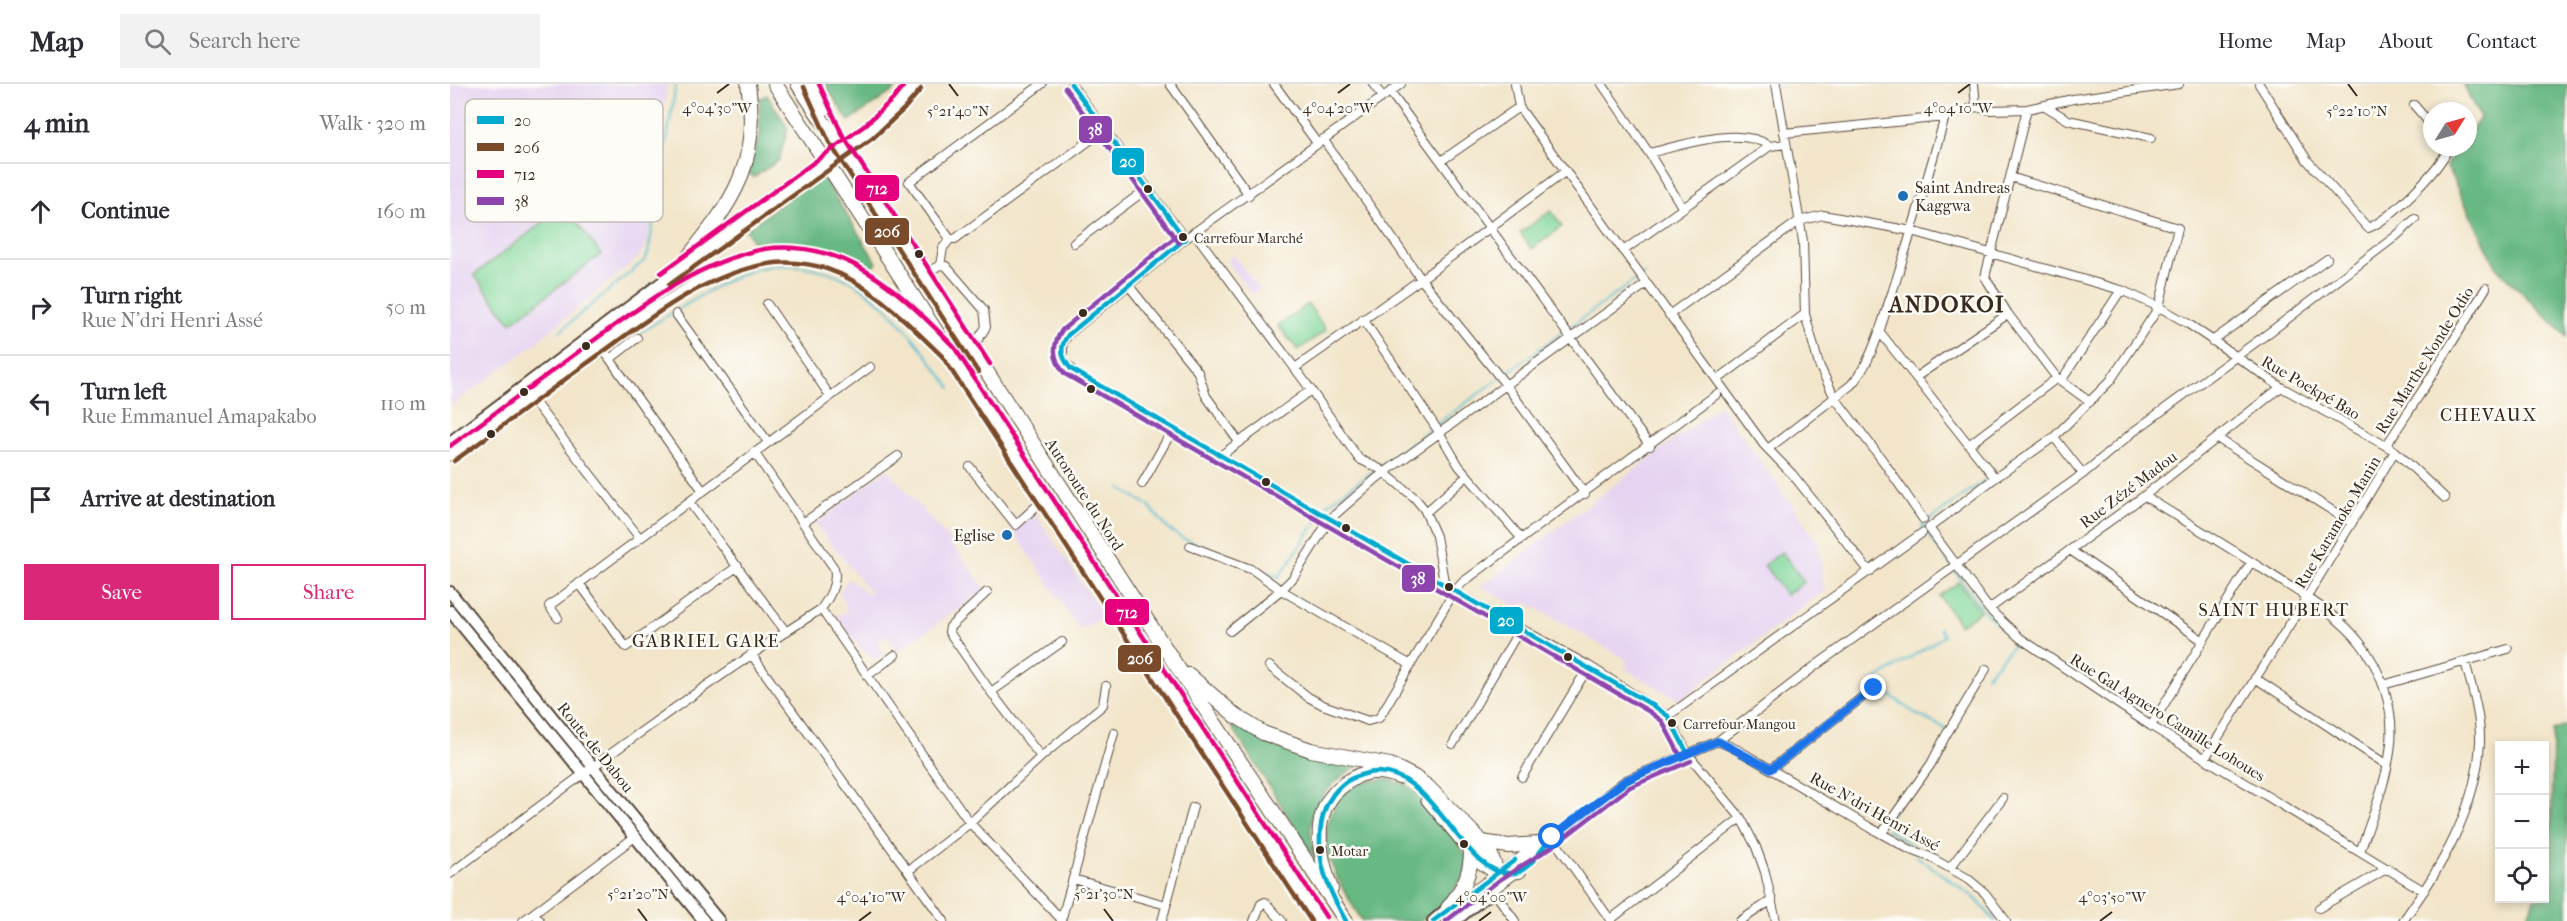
<!DOCTYPE html>
<html lang="en">
<head>
<meta charset="utf-8">
<style>
  body { margin:0; font-family:"IM FELL French Canon",serif; background:#f2f2f3; color:#2b2b33 }
  .controls { position:absolute; right:18px; bottom:18px; display:grid; overflow:hidden; border-radius:0px; box-shadow:0 3px 9px #0003 }
  .controls button { width:54px; height:54px; display:grid; place-items:center; padding:0; border:0; border-bottom:2px solid #e1e1e2; background:#fff; color:#2b2b33; font:30px sans-serif }
  .compass { position:absolute; left:1973px; top:18px; width:54px; height:54px; border-radius:50%; background:#fff; box-shadow:0 3px 9px #0003; rotate:53deg }
  .stop { position:absolute; width:18px; height:18px; margin:-14px; border:4px solid #1a73e8; border-radius:50%; background:#fff }
  .stop.end { background:#1a73e8; border-color:#fff; box-shadow:0 2px 6px #0008 }
  .list { margin:0; padding:0; list-style:none }
  h2 { display:flex; justify-content:space-between; align-items:center; height:78px; margin:0; padding:0 24px; font-size:26px }
  h2 small { font-size:20px; font-weight:400; color:#7c7c81 }
  .list li { display:grid; grid-template-columns:39px 1fr auto; gap:18px; align-items:center; box-sizing:border-box; height:96px; padding:0 24px; border-top:2px solid #e1e1e2 }
  .list b { display:block; font-size:22px; white-space:nowrap }
  .list p { margin:0; font-size:20px; white-space:nowrap; color:#7c7c81 }
  .list em { font-size:20px; font-style:normal; color:#7c7c81 }
  .actions { display:flex; gap:12px; padding:18px 24px }
  .actions a { flex:1; padding:14px 0; border:2px solid #db2777; border-radius:0px; text-align:center; font-size:21px; color:#db2777 }
  .actions .main { background:#db2777; color:#fff }
  .icon { flex:none; width:33px; height:33px; fill:none; stroke:currentColor; stroke-width:2; stroke-linecap:round; stroke-linejoin:round }
  .map { position:relative; flex:none; width:2117px; height:837px; overflow:hidden }
  header { display:flex; align-items:center; gap:36px; box-sizing:border-box; height:84px; padding:0 30px; background:#fff; border-bottom:2px solid #e1e1e2 }
  header strong { font-size:28px }
  nav { display:flex; gap:33px; margin-inline-start:auto; font-size:21px }
  .search { width:420px; height:54px; background:#f2f2f3; display:flex; align-items:center; gap:15px; box-sizing:border-box; padding:0 21px; border-radius:0px; color:#7c7c81; font-size:22px }
  main { display:flex }
  aside { flex:1; background:#fff }
  .map>svg:first-child { display:block }
  .built { fill:#e5d3f1 }
  .green { fill:#81d79b; stroke:#5e805c; stroke-width:1.5 }
  .forest { fill:#68b883; stroke:#527150; stroke-width:1.5 }
  .lines { fill:none; stroke-linecap:round; stroke-linejoin:round }
  .stream { stroke:#54bed1; stroke-width:2 }
  .street-casing { stroke:#564638; stroke-width:10 }
  .secondary-casing { stroke:#564638; stroke-width:14 }
  .highway-casing { stroke:#564638; stroke-width:16 }
  .street { stroke:#fff; stroke-width:8 }
  .secondary { stroke:#fff; stroke-width:10 }
  .highway { stroke:#fff; stroke-width:14 }
  .highway-bridge-casing { stroke:#564638; stroke-width:16; stroke-linecap:butt }
  .highway-bridge { stroke:#fff; stroke-width:14 }
  .bus-1-casing { stroke:#fdfcf7; stroke-width:9 }
  .bus-2-casing { stroke:#fdfcf7; stroke-width:9 }
  .bus-3-casing { stroke:#fdfcf7; stroke-width:9 }
  .bus-4-casing { stroke:#fdfcf7; stroke-width:9 }
  .bus-1 { stroke:#00a9ce; stroke-width:4.5 }
  .bus-2 { stroke:#7a4b2a; stroke-width:4.5 }
  .bus-3 { stroke:#e5007d; stroke-width:4.5 }
  .bus-4 { stroke:#8e44ad; stroke-width:4.5 }
  .route { stroke:#1a73e8; stroke-width:8 }
  .ticks { fill:none; stroke:#3b2a1e; stroke-width:2 }
  .bus-dot { fill:#3b2a1e; stroke:#fdfcf7; stroke-width:2 }
  .poi-dot { fill:#1f6fb2; stroke:#fdfcf7; stroke-width:2 }
  .labels { text-anchor:middle; stroke-width:5; stroke-linejoin:round; paint-order:stroke }
  .bus-label { font-size:14px; fill:#3b2a1e; stroke:#fdfcf7; text-anchor:start }
  .poi-label { font-size:16px; fill:#3b2a1e; stroke:#fdfcf7; text-anchor:start }
  .street-label { font-size:16px; fill:#3b2a1e; stroke:#fdfcf7 }
  .neighbourhood-label { font-size:18px; letter-spacing:1.5px; fill:#3b2a1e; stroke:#fdfcf7 }
  .district-label { font-size:22px; font-weight:bold; letter-spacing:1.5px; fill:#3b2a1e; stroke:#fdfcf7 }
  .key { fill:#fdfcf7; stroke:#c3bdb6; stroke-width:1.5 }
  .key-label { font-size:16px; fill:#3b2a1e }
  .ticks-label { font-size:15px; text-anchor:middle; fill:#3b2a1e; stroke:#fdfcf7; stroke-width:5; stroke-linejoin:round; paint-order:stroke }
  .line-badge { stroke:#fdfcf7; stroke-width:2 }
  .badge-label { font-size:16px; text-anchor:middle; font-weight:bold; fill:#fff }
</style>
</head>
<body>
<header>
<strong>Map</strong>
<div class="search"><svg class="icon" aria-label="search" viewBox="0 0 24 24"><circle cx="10" cy="10" r="6"/><path d="M15 15l6 6"/></svg>Search here</div>
<nav><a>Home</a><a>Map</a><a>About</a><a>Contact</a></nav>
</header>
<main>
<aside>
<h2>4 min<small>Walk · 320 m</small></h2>
<ul class="list">
<li><svg class="icon" aria-label="ahead" viewBox="0 0 24 24"><path d="M12 20V5M6 11l6-6 6 6"/></svg><div><b>Continue</b></div><em>160 m</em></li>
<li><svg class="icon" aria-label="right" viewBox="0 0 24 24"><path d="M7 20v-9h11M14 6l5 5-5 5"/></svg><div><b>Turn right</b><p>Rue N’dri Henri Assé</p></div><em>50 m</em></li>
<li><svg class="icon" aria-label="left" viewBox="0 0 24 24"><path d="M17 20v-9H6M10 6l-5 5 5 5"/></svg><div><b>Turn left</b><p>Rue Emmanuel Amapakabo</p></div><em>110 m</em></li>
<li><svg class="icon" aria-label="arrive" viewBox="0 0 24 24"><path d="M6 21V4h12l-3 4 3 4H6"/></svg><div><b>Arrive at destination</b></div></li>
</ul>
<div class="actions"><a class="main">Save</a><a>Share</a></div>
</aside>
<div class="map">
<svg width="2117" height="837" viewBox="0 0 2117 837">
  <rect width="100%" height="100%" fill="#fdfcf7"/>
  <filter id="ink" filterUnits="userSpaceOnUse"><feTurbulence type="fractalNoise" baseFrequency=".0167" numOctaves="2"/><feDisplacementMap in="SourceGraphic" scale="12" xChannelSelector="R" yChannelSelector="G"/><feConvolveMatrix kernelMatrix="1 2 1 2 8 2 1 2 1" color-interpolation-filters="sRGB"/></filter>
  <filter id="wash" filterUnits="userSpaceOnUse"><feTurbulence type="fractalNoise" baseFrequency=".008" numOctaves="4" result="noise"/><feDisplacementMap in="SourceGraphic" scale="24" xChannelSelector="R" yChannelSelector="G"/><feGaussianBlur stdDeviation="1.35" result="paint"/><feColorMatrix in="noise" values="0 0 0 0 0 0 0 0 0 0 0 0 0 0 0 0 0 1.4 0 .05"/><feComposite in="paint" operator="in"/></filter>
  <g filter="url(#wash)">
    <rect width="100%" height="100%" fill="#f2e5ca"/>
    <path class="built" d="M0,0H217L198,156L189,173L82,262L0,323Z
      M784,171L809,205L802,211L776,176Z
      M1270,321L1369,459L1374,507L1229,616L1177,586L1176,575L1076,518L1068,523L1031,502Z
      M437,385L499,456L536,506L446,568L438,551L427,558L434,571L426,576L412,566L387,533L397,526L389,509L398,495L419,511V507L365,440Z
      M580,422L654,533L630,546L559,441Z"/>
    <path class="green" d="M114,122L151,170L61,239L24,191Z
      M1101,127L1112,142L1082,165L1070,149Z
      M858,220L876,246L848,266L828,242Z
      M1332,468L1354,498L1336,511L1314,481Z
      M1509,498L1530,527L1510,541L1489,512Z"/>
    <path class="forest" d="M374,0H450L442,8L399,37Z
      M2013,0H2117V253L2047,184L1996,81L2009,63H2018V51L2030,34Z
      M317,11L338,44L329,76L304,93L298,89L310,49L309,15Z
      M371,90L427,179L420,185C380,158 349,159 303,158L296,146Z
      M771,626L811,655L848,669L909,681C889,693 867,710 862,735C859,746 863,762 864,773Z
      M2117,641V837H2076L2084,815L2094,814L2095,786L2101,768L2103,647Z
      M938,695L957,701L973,713L1017,772L1015,790L995,819L970,837H912C899,815 880,787 876,760C874,743 886,711 902,703C914,697 926,696 938,695Z"/>
    <g class="lines">
      <path class="stream" d="M1117,245L1195,189
        M110,247L194,177L198,170L226,0
        M159,268C182,253 205,239 229,225C250,212 273,197 297,188C330,175 371,182 402,198C441,219 475,269 501,304
        M148,276L154,272
        M1535,396L1472,442L1533,526L1566,558L1536,592
        M670,404L698,421L718,445L732,454L829,493L879,419L1113,248
        M1489,544L1494,552L1422,598L1466,630L1496,645
        M1435,740L1448,720
        M1436,745L1464,763
        M1466,772L1525,814L1545,837"/>
    </g>
  </g>
  <g filter="url(#ink)">
    <g class="lines">
      <defs>
        <path id="street" d="M592,0L459,98L500,155H505L654,46
          M621,0L735,155
          M720,0L799,111
          M824,0L867,59
          M923,0L933,13
          M951,0L735,155L618,251L613,259V276L625,289L1004,508L1139,582L1218,632L1238,670L1291,734L1306,763L1315,788L1326,837
          M1065,0L1069,23L1314,361L1343,391L1420,488
          M1152,0L1199,69L1232,123
          M1326,0L1353,157L1355,230L1369,281L1385,314L1433,377L1473,435
          M1524,0L1526,23
          M1809,0L1857,76L1918,144C1941,135 1990,85 1999,63
          M940,8L1200,362
          M1964,21L1982,42
          M1595,22L1618,36L1701,54
          M1577,25L1535,193L1558,230L1607,294L1640,318
          M1334,49L1495,33L1526,23L1539,26L1577,25L1623,15L1729,0
          M873,55L971,195L1056,301L1135,410
          M1199,69C1233,61 1290,41 1320,62
          M991,77L1069,23
          M1560,93L1728,144L1709,223L1660,297L1604,353L1545,394L1479,444L1539,525L1570,554L1701,642L1974,807
          M744,148L861,306L909,375L930,385L965,414L974,425L986,452L995,503
          M624,159L698,104
          M1173,167L1320,62L1336,60
          M490,181L493,164L500,155
          M474,190L490,181L496,182L534,226L536,243L522,265
          M679,202L748,288L756,312L789,358
          M317,220L380,312
          M226,230L318,358
          M1219,231L1349,137L1373,131L1462,147L1671,206L1709,223L1737,239L1831,303L1945,367L1995,414
          M913,235L989,348L1009,382L1072,455
          M1429,247L1545,394
          M1762,257L1877,175
          M150,261L253,407
          M160,275L187,254
          M845,284L971,195L1116,87
          M1466,293L1558,230
          M1267,296L1355,230
          M1611,297L1671,206
          M78,310L189,453
          M1604,353L1633,390
          M1767,354L1902,439
          M1520,360L1607,294
          M1936,362L1974,304L2036,204
          M1319,364L1401,301C1423,277 1431,240 1442,209C1461,151 1478,92 1495,33
          M770,372L861,306
          M520,383L566,441L594,415
          M692,400L723,345
          M1694,412C1737,438 1780,464 1822,491C1853,511 1889,531 1911,560C1932,587 1944,625 1941,659C1938,696 1922,732 1910,768
          M239,418L336,548
          M976,428L1017,392
          M353,439L448,372
          M740,462L803,486L831,506L961,581
          M1620,466L1752,556
          M129,499L176,563L288,482
          M537,508L500,543L499,548L541,608L591,673
          M371,525L520,739L611,835
          M1539,525L1694,412L1831,303
          M108,534L99,522L420,283
          M780,547L831,506L843,494L880,435L927,394L1196,200
          M301,570L494,837
          M819,582L858,613L873,621L918,637L929,634L1004,508L1013,498L1267,310
          M417,592L445,571
          M1805,594L1937,681
          M1933,601L2058,565
          M541,608L612,558
          M1218,632L1472,449
          M1701,642L1801,478
          M1268,657L1288,666L1421,744L1459,765L1480,773L1517,794L1535,809L1556,837
          M1003,660L1070,545
          M1755,674L1857,513L1945,367
          M1321,685L1424,604
          M1072,693L1139,582
          M1432,749L1481,680L1496,651L1536,585
          M1102,753L1161,837
          M1500,784L1553,714
          M459,786L520,739L591,673L653,621L656,602
          M0,790C121,698 243,607 371,525C380,513 388,499 384,484L304,368
          M623,795L716,821
          M1043,806L1065,837
          M1041,808L1069,787L1098,756L1176,696L1268,657L1365,582L1633,390L1683,348L1828,242L1946,152L1965,135
          M1008,817L1086,762
          M1869,824L1938,784
          M84,829L90,837
          M1160,836L1291,734
          M73,837L186,752
          M611,837L664,649
          M712,837L743,723
          M804,837L811,820L815,818L832,837
          M1290,837L1322,816
          M1953,837C1991,784 2026,726 2030,659C2031,633 2022,603 2015,578"/>
        <path id="secondary" d="M0,358L228,186
          M0,371L182,238L257,193
          M0,508L269,837
          M0,527L254,837
          M983,837L998,824
          M1005,837L1037,811"/>
        <path id="highway" d="M325,0L870,837
          M348,0L455,161L724,578L896,837
          M361,0L373,25
          M419,48L449,20L465,0
          M242,176L356,95
          M228,186C279,121 311,88 298,0
          M257,193C276,186 295,178 314,173C383,159 437,211 483,253
          M739,591L786,632L813,649L861,666L940,681L964,693L978,703L1032,758L1041,771L1047,789L1037,811
          M978,715L1030,777L1047,789L1069,787
          M1032,758L1058,762L1089,760
          M881,805C867,764 858,719 904,694C917,686 934,687 949,693
          M998,824C1012,806 1021,791 1021,768"/>
      </defs>
      <use href="#street" class="street-casing"/>
      <use href="#secondary" class="secondary-casing"/>
      <use href="#highway" class="highway-casing"/>
      <use href="#street" class="street"/>
      <use href="#secondary" class="secondary"/>
      <use href="#highway" class="highway"/>
      <defs>
        <path id="highway-bridge" d="M356,95L419,48"/>
      </defs>
      <use href="#highway-bridge" class="highway-bridge-casing"/>
      <use href="#highway-bridge" class="highway-bridge"/>
      <defs>
        <path id="bus-1" d="M621,0L735,155
          M735,155L618,251C609,263 611,273 621,285L1204,622L1218,632L1238,670
          M896,837C883,814 870,788 870,761C869,737 875,715 893,700C900,694 910,691 918,689C984,676 1011,796 1064,789C1081,787 1094,759 1106,749C1146,714 1189,688 1238,670
          M983,837L1065,776"/>
        <path id="bus-2" d="M354,3L379,58L528,288
          M219,201L423,54L454,25L471,5
          M4,377C49,345 92,312 136,280C191,241 250,191 318,180C337,177 358,179 377,185C422,200 458,240 492,272L861,837"/>
        <path id="bus-3" d="M369,0L392,50L540,280
          M211,189L414,42L443,15L455,0
          M0,362C44,330 88,297 132,265C187,225 246,178 314,165C335,162 357,164 377,170C427,184 469,227 504,263L876,833"/>
        <path id="bus-4" d="M615,4L729,159
          M730,149L612,246C601,262 603,276 615,290L1200,628L1212,637L1231,673
          M996,837L1051,795L1103,762L1180,703L1241,677"/>
      </defs>
      <use href="#bus-1" class="bus-1-casing"/>
      <use href="#bus-2" class="bus-2-casing"/>
      <use href="#bus-3" class="bus-3-casing"/>
      <use href="#bus-4" class="bus-4-casing"/>
      <use href="#bus-1" class="bus-1"/>
      <use href="#bus-2" class="bus-2"/>
      <use href="#bus-3" class="bus-3"/>
      <use href="#bus-4" class="bus-4"/>
    </g>
  </g>
  <g class="lines" filter="url(#ink)">
    <path class="route" d="M1102,753L1176,696L1268,657L1321,685L1424,604"/>
  </g>
  <path class="ticks" d="M499,0L508,12M1898,0L1907,12M267,9L279,0M888,9L900,0M1508,9L1520,0M188,825L197,837M654,825L663,837M409,837L421,828M1029,837L1041,828M1650,837L1662,828"/>
  <g class="bus-dot">
    <circle cx="698" cy="105" r="5"/>
    <circle cx="733" cy="153" r="5"/>
    <circle cx="469" cy="170" r="5"/>
    <circle cx="633" cy="229" r="5"/>
    <circle cx="136" cy="262" r="5"/>
    <circle cx="641" cy="305" r="5"/>
    <circle cx="74" cy="308" r="5"/>
    <circle cx="41" cy="350" r="5"/>
    <circle cx="816" cy="398" r="5"/>
    <circle cx="896" cy="444" r="5"/>
    <circle cx="999" cy="503" r="5"/>
    <circle cx="1118" cy="573" r="5"/>
    <circle cx="1222" cy="639" r="5"/>
    <circle cx="1014" cy="760" r="5"/>
    <circle cx="870" cy="766" r="5"/>
  </g>
  <g class="poi-dot">
    <circle cx="1453" cy="112" r="6"/>
    <circle cx="557" cy="451" r="6"/>
  </g>
  <g class="labels">
    <g class="bus-label">
      <text x="744" y="159">Carrefour Marché</text>
      <text x="1233" y="645">Carrefour Mangou</text>
      <text x="881" y="772">Motar</text>
    </g>
    <g class="poi-label">
      <text x="1465" y="109">Saint Andreas<tspan x="1465" dy="18">Kaggwa</tspan></text>
      <text x="545" y="457" text-anchor="end">Eglise</text>
    </g>
    <g class="street-label">
      <text transform="translate(1974 276) rotate(-58)" y="6">Rue Marthe Nonde Odio</text>
      <text transform="translate(1861 303) rotate(30)" y="6">Rue Poekpé Bao</text>
      <text transform="translate(1678 405) rotate(-37)" y="6">Rue Zézé Madou</text>
      <text transform="translate(635 410) rotate(57)" y="6">Autoroute du Nord</text>
      <text transform="translate(1887 438) rotate(-59)" y="6">Rue Karamoko Manin</text>
      <text transform="translate(1718 633) rotate(32)" y="6">Rue Gal Agnero Camille Lohoues</text>
      <text transform="translate(146 663) rotate(51)" y="6">Route de Dabou</text>
      <text transform="translate(1425 727) rotate(29)" y="6">Rue N’dri Henri Assé</text>
    </g>
    <g class="neighbourhood-label">
      <text x="2039" y="337">CHEVAUX</text>
      <text x="1824" y="532">SAINT HUBERT</text>
      <text x="256" y="563">GABRIEL GARE</text>
    </g>
    <g class="district-label">
      <text x="1497" y="228">ANDOKOI</text>
    </g>
  </g>
  <rect x="15" y="15" width="198" height="123" rx="9" class="key"/>
  <rect x="27" y="32" width="27" height="8" fill="#00a9ce"/>
  <rect x="27" y="59" width="27" height="8" fill="#7a4b2a"/>
  <rect x="27" y="86" width="27" height="8" fill="#e5007d"/>
  <rect x="27" y="113" width="27" height="8" fill="#8e44ad"/>
  <g class="key-label">
    <text x="64" y="42">20</text>
    <text x="64" y="69">206</text>
    <text x="64" y="96">712</text>
    <text x="64" y="123">38</text>
  </g>
  <g class="ticks-label">
    <text x="267" y="29">4°04'30"W</text>
    <text x="888" y="29">4°04'20"W</text>
    <text x="1508" y="29">4°04'10"W</text>
    <text x="508" y="32">5°21'40"N</text>
    <text x="1907" y="32">5°22'10"N</text>
    <text x="188" y="815">5°21'20"N</text>
    <text x="654" y="815">5°21'30"N</text>
    <text x="421" y="818">4°04'10"W</text>
    <text x="1041" y="818">4°04'00"W</text>
    <text x="1662" y="818">4°03'50"W</text>
  </g>
  <g class="line-badge">
    <rect x="628" y="31" width="35" height="29" rx="6" fill="#8e44ad"/>
    <rect x="661" y="63" width="34" height="29" rx="6" fill="#00a9ce"/>
    <rect x="404" y="90" width="46" height="28" rx="6" fill="#e5007d"/>
    <rect x="414" y="133" width="46" height="29" rx="6" fill="#7a4b2a"/>
    <rect x="951" y="480" width="35" height="29" rx="6" fill="#8e44ad"/>
    <rect x="654" y="514" width="46" height="28" rx="6" fill="#e5007d"/>
    <rect x="1039" y="522" width="35" height="29" rx="6" fill="#00a9ce"/>
    <rect x="667" y="560" width="45" height="29" rx="6" fill="#7a4b2a"/>
  </g>
  <g class="badge-label">
    <text x="645" y="51">38</text>
    <text x="678" y="83">20</text>
    <text x="427" y="110">712</text>
    <text x="437" y="153">206</text>
    <text x="968" y="500">38</text>
    <text x="677" y="534">712</text>
    <text x="1056" y="542">20</text>
    <text x="690" y="580">206</text>
  </g>
</svg>
<div class="controls">
<button>+</button>
<button>−</button>
<button><svg class="icon" aria-label="locate" viewBox="0 0 24 24"><circle cx="12" cy="12" r="6"/><path d="M12 2v4M12 18v4M2 12h4M18 12h4"/></svg></button>
</div>
<svg class="compass" viewBox="-18 -18 36 36"><path d="M0-13l5 13h-10z" fill="#e53935"/><path d="M0 13l5-13h-10z" fill="#7c7c81"/></svg>
<div class="stop" style="left:1102px;top:753px"></div>
<div class="stop end" style="left:1424px;top:604px"></div>
</div>
</main>
</body>
</html>
